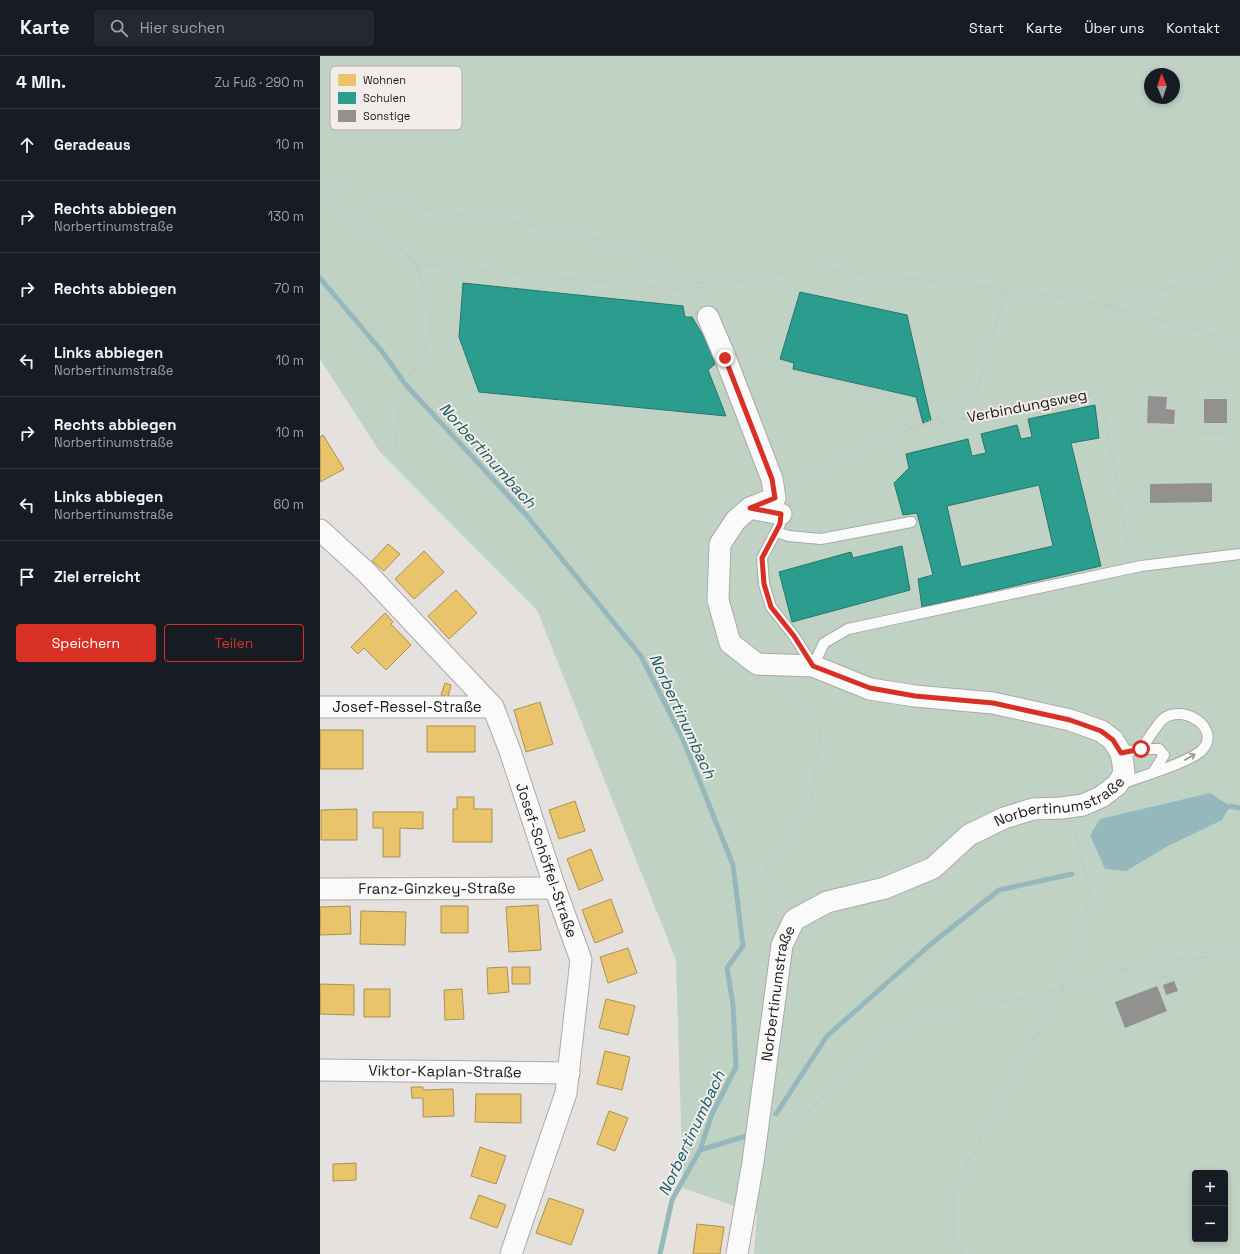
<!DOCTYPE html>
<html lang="de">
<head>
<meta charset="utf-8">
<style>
  body { margin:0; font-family:"Space Grotesk",sans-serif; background:#242831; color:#f1f3f6 }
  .controls { position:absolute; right:12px; bottom:12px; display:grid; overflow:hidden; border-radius:4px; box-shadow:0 2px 6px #0003 }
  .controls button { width:36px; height:36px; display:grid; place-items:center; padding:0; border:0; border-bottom:1px solid #363941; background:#171b24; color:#f1f3f6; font:20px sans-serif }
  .compass { position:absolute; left:824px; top:12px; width:36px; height:36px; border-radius:50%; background:#171b24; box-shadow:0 2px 6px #0003; rotate:358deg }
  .stop { position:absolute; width:12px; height:12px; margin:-9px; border:3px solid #d93025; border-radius:50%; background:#fff }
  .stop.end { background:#d93025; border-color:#fff; box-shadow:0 1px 4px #0008 }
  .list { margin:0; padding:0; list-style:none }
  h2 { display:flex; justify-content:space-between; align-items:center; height:52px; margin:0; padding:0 16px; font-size:17px }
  h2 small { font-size:13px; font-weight:400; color:#9ea1a6 }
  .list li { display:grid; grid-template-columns:26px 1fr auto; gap:12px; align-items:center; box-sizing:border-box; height:72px; padding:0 16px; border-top:1px solid #363941 }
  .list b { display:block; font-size:15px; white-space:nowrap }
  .list p { margin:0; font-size:13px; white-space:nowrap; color:#9ea1a6 }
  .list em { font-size:13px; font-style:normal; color:#9ea1a6 }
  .actions { display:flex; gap:8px; padding:12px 16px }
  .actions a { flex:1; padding:9px 0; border:1px solid #d93025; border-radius:4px; text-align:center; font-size:14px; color:#d93025 }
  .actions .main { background:#d93025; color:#fff }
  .icon { flex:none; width:22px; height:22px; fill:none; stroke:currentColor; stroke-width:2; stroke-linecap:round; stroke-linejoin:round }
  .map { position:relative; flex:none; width:920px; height:1198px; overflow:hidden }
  header { display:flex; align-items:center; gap:24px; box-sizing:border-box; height:56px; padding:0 20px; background:#171b24; border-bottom:1px solid #363941 }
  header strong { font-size:19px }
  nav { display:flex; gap:22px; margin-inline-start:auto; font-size:14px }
  .search { width:280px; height:36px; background:#242831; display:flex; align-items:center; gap:10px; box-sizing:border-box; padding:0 14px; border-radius:4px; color:#9ea1a6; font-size:15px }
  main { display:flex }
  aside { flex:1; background:#171b24 }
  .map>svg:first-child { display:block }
  .green { fill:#c0d2c4; fill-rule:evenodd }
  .water { fill:#95b8bc }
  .homes { fill:#e9c46a; stroke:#ac9152 }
  .schools { fill:#2a9d8f; stroke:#26766c; fill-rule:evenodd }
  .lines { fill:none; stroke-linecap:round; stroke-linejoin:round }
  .stream { stroke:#95b8bc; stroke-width:5 }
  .building { fill:#93918f }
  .lane-casing { stroke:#aca9a8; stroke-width:12 }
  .street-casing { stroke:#aca9a8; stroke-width:23 }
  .path { stroke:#c1bfbe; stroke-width:2.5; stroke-dasharray:1 3; stroke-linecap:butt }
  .lane { stroke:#fbfafa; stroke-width:10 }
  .street { stroke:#fbfafa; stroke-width:21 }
  .oneway { stroke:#979595 }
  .route { stroke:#d93025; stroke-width:5 }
  .labels { text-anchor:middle; stroke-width:4; stroke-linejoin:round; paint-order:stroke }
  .street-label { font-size:15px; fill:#1d1a19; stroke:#f3ede9 }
  .water-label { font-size:16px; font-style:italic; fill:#145c65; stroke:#f3ede9 }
  .key { fill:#f3ede9; stroke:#b3aeab; stroke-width:1 }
  .key-label { font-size:11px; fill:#1d1a19 }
</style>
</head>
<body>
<header>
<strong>Karte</strong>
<div class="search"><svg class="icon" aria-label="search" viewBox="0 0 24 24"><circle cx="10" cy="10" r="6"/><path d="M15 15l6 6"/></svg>Hier suchen</div>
<nav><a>Start</a><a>Karte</a><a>Über uns</a><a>Kontakt</a></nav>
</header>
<main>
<aside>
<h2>4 Min.<small>Zu Fuß · 290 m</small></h2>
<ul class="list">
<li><svg class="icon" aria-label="ahead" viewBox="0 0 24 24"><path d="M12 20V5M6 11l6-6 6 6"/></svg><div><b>Geradeaus</b></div><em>10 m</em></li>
<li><svg class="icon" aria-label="right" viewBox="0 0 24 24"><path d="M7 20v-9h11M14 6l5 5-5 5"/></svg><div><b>Rechts abbiegen</b><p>Norbertinumstraße</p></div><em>130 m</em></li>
<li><svg class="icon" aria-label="right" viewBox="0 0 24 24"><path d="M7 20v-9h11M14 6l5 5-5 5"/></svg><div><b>Rechts abbiegen</b></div><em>70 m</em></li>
<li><svg class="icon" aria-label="left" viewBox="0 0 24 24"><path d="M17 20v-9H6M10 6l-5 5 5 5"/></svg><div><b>Links abbiegen</b><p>Norbertinumstraße</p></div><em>10 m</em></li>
<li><svg class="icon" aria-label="right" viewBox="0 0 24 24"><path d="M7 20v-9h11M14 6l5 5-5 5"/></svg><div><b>Rechts abbiegen</b><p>Norbertinumstraße</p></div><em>10 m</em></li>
<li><svg class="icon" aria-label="left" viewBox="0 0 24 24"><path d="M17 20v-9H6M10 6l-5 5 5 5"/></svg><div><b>Links abbiegen</b><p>Norbertinumstraße</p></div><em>60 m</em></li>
<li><svg class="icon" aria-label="arrive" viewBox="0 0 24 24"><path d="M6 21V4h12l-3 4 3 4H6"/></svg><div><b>Ziel erreicht</b></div></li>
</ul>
<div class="actions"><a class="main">Speichern</a><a>Teilen</a></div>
</aside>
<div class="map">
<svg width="920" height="1198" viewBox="0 0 920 1198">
  <rect width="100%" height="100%" fill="#e4e1de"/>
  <path class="green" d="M0,0H920V1198H434L437,1158L363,1132L356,904L217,554L60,396L0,303ZM830,18H854V42H830ZM875,1117H905V1183H875Z"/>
  <path class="water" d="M890,737L910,750L902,764L848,790L806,815L785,813L770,779L780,763Z"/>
  <path class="homes" d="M3,379L24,413L0,426V381Z
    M68,488L80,498L64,515L52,505Z
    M104,495L124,516L94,543L75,523Z
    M136,534L157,557L129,583L108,560Z
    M65,557L73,566L71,568L91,589L66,614L44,592L38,598L31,591Z
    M125,627L131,629L128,641L121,639Z
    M220,646L233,688L206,696L194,654Z
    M107,670H155V696H107Z
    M0,674H43V713H0Z
    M137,741H154V753H172V786H133V753H137Z
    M255,745L265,775L239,783L229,754Z
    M37,753V784H1V754Z
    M53,756H103V773L80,772V801H63V772H53Z
    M271,793L283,824L259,834L247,803Z
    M291,843L303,876L275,887L262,854Z
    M218,849L221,894L189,896L186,851Z
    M30,850L31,878L0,879V851Z
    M121,850H148V877H121Z
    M41,855L86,856L85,889L40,888Z
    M308,892L317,917L288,927L280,901Z
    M187,911L189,936L168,938L167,912Z
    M192,911H210V928H192Z
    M0,928L34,929V959L0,958Z
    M44,933H70V961H44Z
    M142,933L144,963L125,964L124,934Z
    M286,943L315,950L308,979L279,972Z
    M285,995L310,1001L302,1034L277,1028Z
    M91,1031H103V1034L133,1033L134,1060L103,1061V1042H92Z
    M156,1038H201V1067L155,1066Z
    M289,1055L308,1062L295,1095L277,1088Z
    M160,1091L186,1100L176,1128L151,1120Z
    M36,1107V1124L13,1125V1108Z
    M159,1139L186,1149L177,1172L150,1162Z
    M229,1142L264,1154L251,1189L216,1177Z
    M377,1168L404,1171L400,1198H373Z"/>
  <path class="schools" d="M143,227L363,250L365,261H372L388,288L395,308L388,314L406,360L159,336L139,281Z
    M480,236L587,259L611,364L603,367L596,341L473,313L474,307L460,303Z
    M775,349L779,382L751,387L781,510L602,551L598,523L613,519L597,457L583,459L574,427L589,412L586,398L648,383L652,400L666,397L661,378L697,369L701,383L712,381L708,363ZM719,429L733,490L641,511L627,450Z
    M582,490L590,534L472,566L459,516L531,496L533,502Z"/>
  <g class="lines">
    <path class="stream" d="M0,222L64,298L85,328L207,460L321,600L362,681L413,809L423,890L407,912L413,949L416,1011L392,1058L380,1094L352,1144L340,1198
      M904,753L910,750L920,752
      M456,1058L507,980L611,888L679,834L752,818
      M380,1094L426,1080"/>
  </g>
  <path class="building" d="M828,340L847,341L846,353L855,354L854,368L827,367Z
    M884,343H907V367H884Z
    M892,427V446L830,447V428Z
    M854,925L858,935L846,939L843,929Z
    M837,930L847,955L805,972L795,946Z"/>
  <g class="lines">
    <defs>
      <path id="lane" d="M461,458L460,468L442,502L444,528L451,551L474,580L493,610
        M456,476L469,480L501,483L591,466
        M493,610L504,587L528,573L821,510L920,498
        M801,697L821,693H839L844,699L834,715
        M801,728C819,721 872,706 883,693C901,672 863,647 843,663C835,671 828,684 821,693"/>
      <g id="street">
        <path d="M388,261L405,301L452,423L455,442L430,452"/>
        <path id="s1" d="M0,474L46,516L173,651L190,695L235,832L261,904L246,1037L191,1198"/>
        <path id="s2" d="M0,651H173"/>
        <path id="s3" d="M0,833L235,832"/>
        <path id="s4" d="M0,1014L249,1017"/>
        <path id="s5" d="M417,1198L433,1106L462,889L474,864L507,846L565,832L613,812L649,779L684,762L713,753L741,752L763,749L781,741L797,729L804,718L803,708L801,697L793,684L781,675L750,664L673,647L595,640L550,633L493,610L437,608L410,587L398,544L400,488L416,464L430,452L461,458"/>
      </g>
    </defs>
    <use href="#lane" class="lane-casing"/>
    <use href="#street" class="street-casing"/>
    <path class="path" d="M0,122L50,142L85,150L240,173L276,183L377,227L404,228L469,216L519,215L686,233L789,250L920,286
      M0,140L20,156L76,188L96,208L111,257L110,280L100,305L85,328L79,352L76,391
      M96,208L360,233L378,240
      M377,227L379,240
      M790,250L920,210
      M427,306L565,335L589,373L780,336L810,499
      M598,370L650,346L658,331L686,233
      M821,373L920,379
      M473,432L574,378L589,373
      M455,627L501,673L490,754L444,814L465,849
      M805,912L813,935
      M838,923L858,916L882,901
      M454,1088L467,1080L508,1036L575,973L654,951L715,939L778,924L805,912L831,905L883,901L920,902
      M642,1198L634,1184V1133L741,933L771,842L754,769"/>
    <use href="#lane" class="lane"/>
    <use href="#street" class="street"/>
  </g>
  <defs><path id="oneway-shaft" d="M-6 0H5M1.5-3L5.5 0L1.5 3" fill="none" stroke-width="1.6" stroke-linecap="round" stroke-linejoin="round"/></defs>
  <use class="oneway" href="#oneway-shaft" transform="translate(870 701) rotate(-30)"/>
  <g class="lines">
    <path class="route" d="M405,302L452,423L455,442L430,452L461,458L460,468L442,502L444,528L451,551L474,580L493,610L550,632L595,640L673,647L750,664L781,675L793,684L801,697L821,693"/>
  </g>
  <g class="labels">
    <g class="street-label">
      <text transform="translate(707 350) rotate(-11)" y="5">Verbindungsweg</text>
      <text dy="5" stroke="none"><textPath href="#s2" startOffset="87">Josef-Ressel-Straße</textPath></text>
      <text dy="5" stroke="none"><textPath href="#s5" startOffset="636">Norbertinumstraße</textPath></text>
      <text dy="5" stroke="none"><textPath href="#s1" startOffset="410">Josef-Schöffel-Straße</textPath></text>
      <text dy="5" stroke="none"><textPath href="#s3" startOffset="117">Franz-Ginzkey-Straße</textPath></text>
      <text dy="5" stroke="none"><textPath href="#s5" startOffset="264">Norbertinumstraße</textPath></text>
      <text dy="5" stroke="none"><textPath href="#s4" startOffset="125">Viktor-Kaplan-Straße</textPath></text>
    </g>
    <g class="water-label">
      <text transform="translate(168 399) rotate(48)" y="6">Norbertinumbach</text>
      <text transform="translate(363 660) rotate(65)" y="6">Norbertinumbach</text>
      <text transform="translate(371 1077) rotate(-65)" y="6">Norbertinumbach</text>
    </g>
  </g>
  <rect x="10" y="10" width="132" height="64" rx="6" class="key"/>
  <rect x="18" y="18" width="18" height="12" fill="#e9c46a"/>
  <rect x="18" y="36" width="18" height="12" fill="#2a9d8f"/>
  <rect x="18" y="54" width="18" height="12" fill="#93918f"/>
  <g class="key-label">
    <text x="43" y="28">Wohnen</text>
    <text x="43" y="46">Schulen</text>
    <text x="43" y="64">Sonstige</text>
  </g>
</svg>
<div class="controls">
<button>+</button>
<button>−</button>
</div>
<svg class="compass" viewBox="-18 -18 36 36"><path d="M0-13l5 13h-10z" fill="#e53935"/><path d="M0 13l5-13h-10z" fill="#9ea1a6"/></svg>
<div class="stop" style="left:821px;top:693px"></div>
<div class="stop end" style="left:405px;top:302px"></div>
</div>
</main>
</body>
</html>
